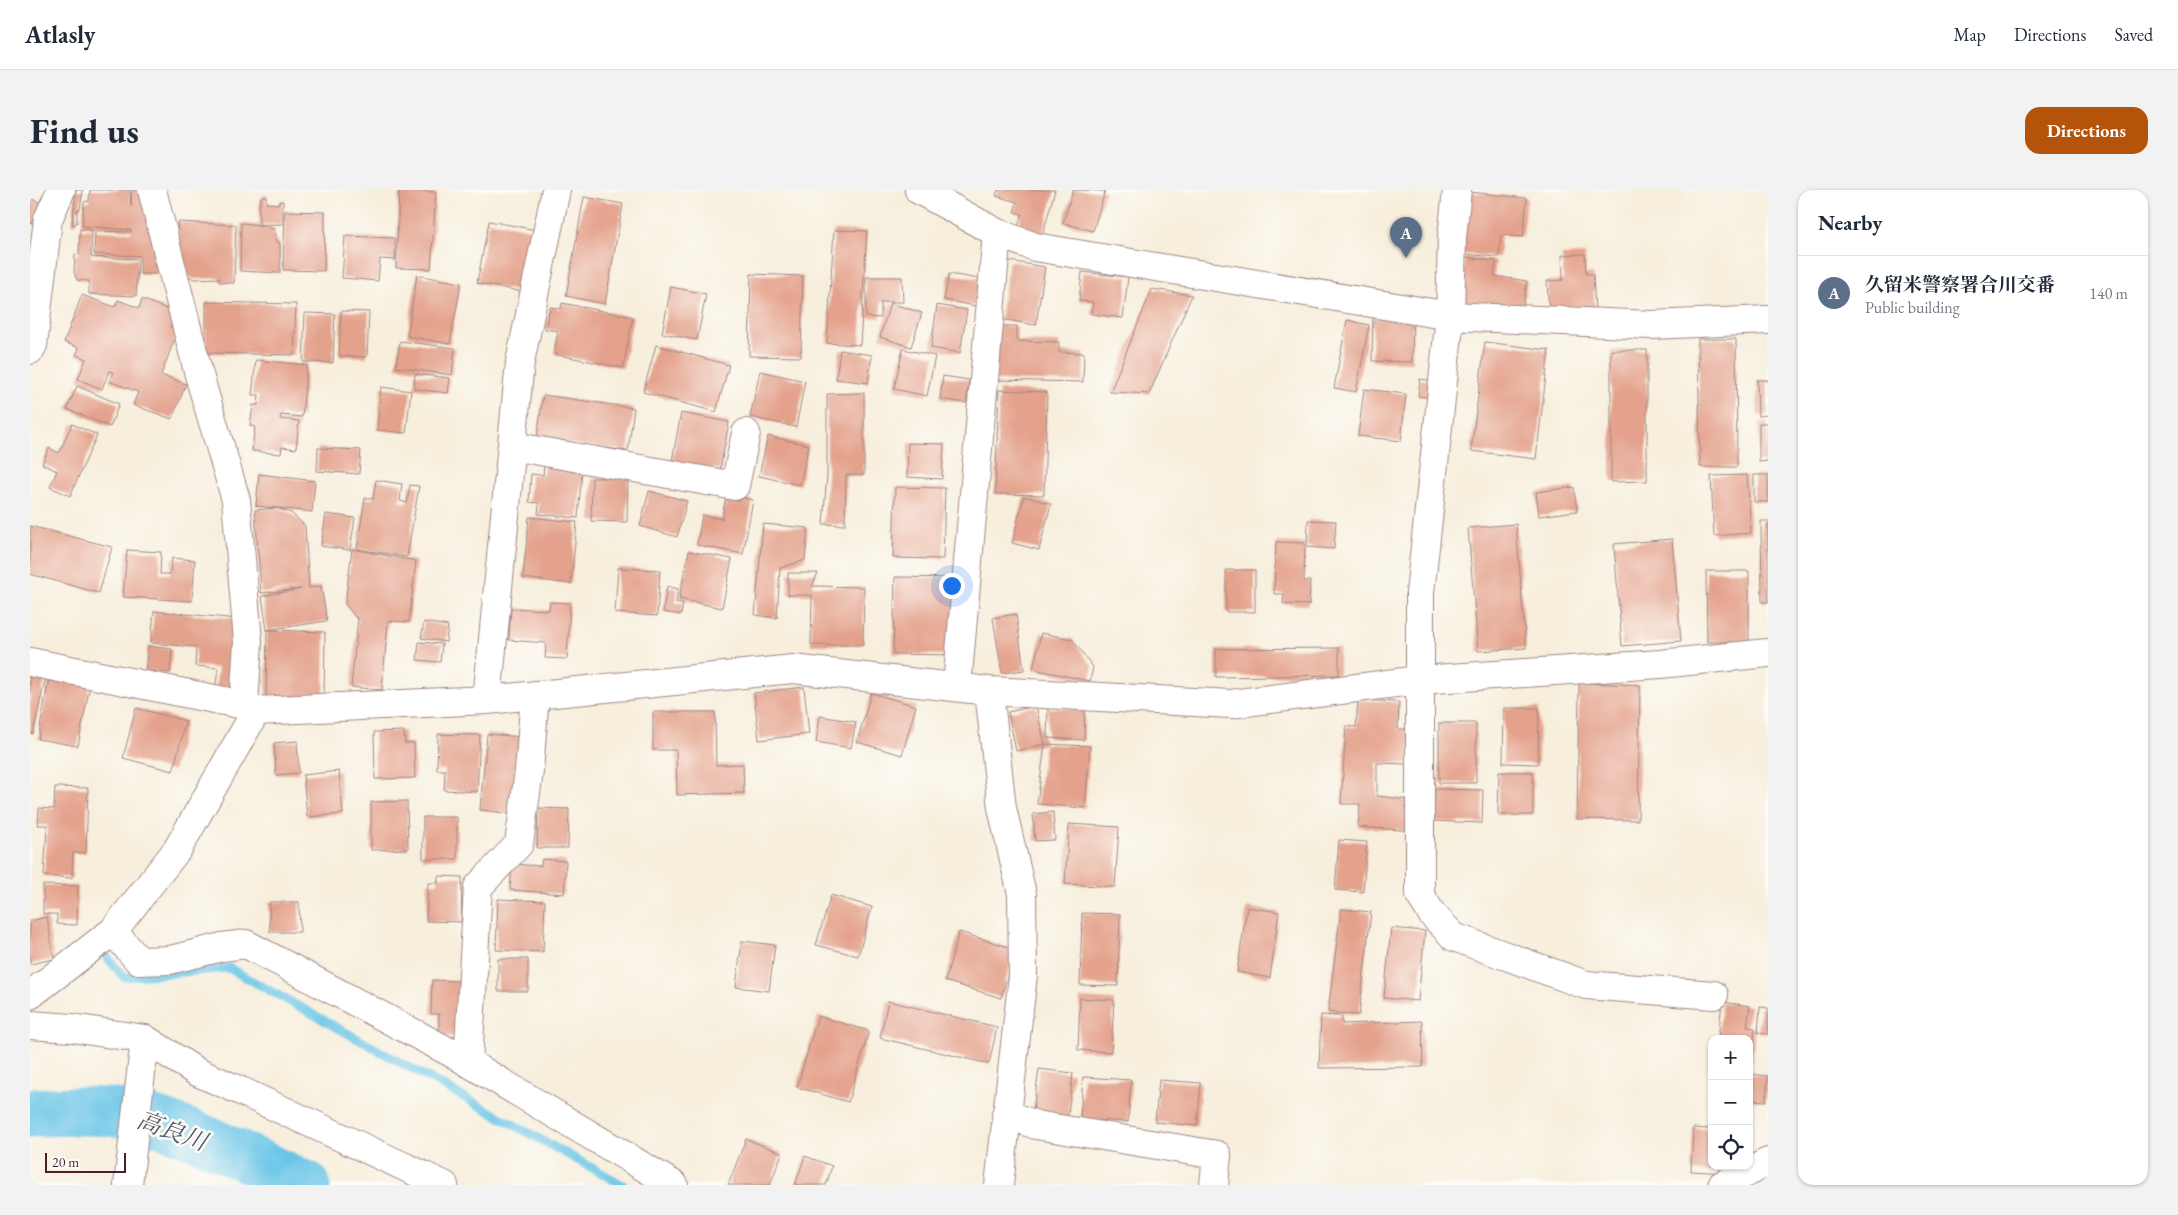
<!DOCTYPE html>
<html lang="en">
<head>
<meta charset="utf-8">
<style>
  body { margin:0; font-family:"EB Garamond","Noto Serif JP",serif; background:#f2f2f3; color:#1f2937 }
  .controls { position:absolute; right:15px; bottom:15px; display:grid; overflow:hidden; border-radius:10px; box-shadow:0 1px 4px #0004 }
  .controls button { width:45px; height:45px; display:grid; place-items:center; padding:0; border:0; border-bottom:1px solid #e0e1e3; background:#fff; color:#1f2937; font:25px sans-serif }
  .scale { position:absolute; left:15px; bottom:12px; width:81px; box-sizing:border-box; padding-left:5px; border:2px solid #4a1f2b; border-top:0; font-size:14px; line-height:18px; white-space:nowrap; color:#4a1f2b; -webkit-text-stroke:4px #fdfcf7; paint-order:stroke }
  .you { position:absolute; left:921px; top:395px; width:18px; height:18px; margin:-12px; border:4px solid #fff; border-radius:50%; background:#1a73e8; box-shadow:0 0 0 8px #1a73e833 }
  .badge { display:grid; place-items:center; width:32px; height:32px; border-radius:50%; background:#b45309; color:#fff; font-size:16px; font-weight:700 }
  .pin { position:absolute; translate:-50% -41px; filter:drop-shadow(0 1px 2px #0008) }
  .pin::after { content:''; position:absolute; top:26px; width:18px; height:15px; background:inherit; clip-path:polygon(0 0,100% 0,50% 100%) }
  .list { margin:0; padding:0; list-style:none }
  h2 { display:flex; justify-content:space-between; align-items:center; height:65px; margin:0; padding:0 20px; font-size:21px }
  h2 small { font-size:16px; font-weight:400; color:#747a83 }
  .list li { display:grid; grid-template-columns:32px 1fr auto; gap:15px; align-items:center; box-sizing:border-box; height:75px; padding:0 20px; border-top:1px solid #e0e1e3 }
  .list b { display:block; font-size:19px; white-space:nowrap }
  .list p { margin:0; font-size:16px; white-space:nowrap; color:#747a83 }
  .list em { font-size:16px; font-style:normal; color:#747a83 }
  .icon { flex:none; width:28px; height:28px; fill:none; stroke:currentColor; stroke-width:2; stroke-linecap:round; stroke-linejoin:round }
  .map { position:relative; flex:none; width:1738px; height:995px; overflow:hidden; border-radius:15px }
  header { display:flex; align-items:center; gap:30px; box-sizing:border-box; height:70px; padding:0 25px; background:#fff; border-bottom:1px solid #e0e1e3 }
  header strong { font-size:24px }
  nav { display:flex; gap:28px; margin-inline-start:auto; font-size:18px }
  .intro { display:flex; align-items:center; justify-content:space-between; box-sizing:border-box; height:120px; padding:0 30px }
  h1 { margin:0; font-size:35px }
  .button { padding:12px 22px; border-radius:15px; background:#b45309; color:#fff; font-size:18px; font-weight:700 }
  main { display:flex; gap:30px; padding:0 30px }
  aside { flex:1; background:#fff; border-radius:15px; box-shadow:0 1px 4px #0004 }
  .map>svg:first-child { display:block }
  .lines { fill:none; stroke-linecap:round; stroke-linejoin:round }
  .stream { stroke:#69c5e7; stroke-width:9 }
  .river { stroke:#69c5e7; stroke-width:49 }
  .building { fill:#e4a28c }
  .minor-casing { stroke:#a08684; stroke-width:30 }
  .minor { stroke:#fff; stroke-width:28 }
  .labels { text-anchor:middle; stroke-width:5; stroke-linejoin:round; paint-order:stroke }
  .water-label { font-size:24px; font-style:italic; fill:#55596d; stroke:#fdfcf7 }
</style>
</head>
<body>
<header>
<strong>Atlasly</strong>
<nav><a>Map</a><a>Directions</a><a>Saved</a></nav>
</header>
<div class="intro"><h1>Find us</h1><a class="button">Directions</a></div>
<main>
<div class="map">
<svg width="1738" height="995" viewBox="0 0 1738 995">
  <rect width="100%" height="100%" fill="#fdfcf7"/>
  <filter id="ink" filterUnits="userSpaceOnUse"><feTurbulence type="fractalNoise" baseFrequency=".02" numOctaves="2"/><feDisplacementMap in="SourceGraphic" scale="10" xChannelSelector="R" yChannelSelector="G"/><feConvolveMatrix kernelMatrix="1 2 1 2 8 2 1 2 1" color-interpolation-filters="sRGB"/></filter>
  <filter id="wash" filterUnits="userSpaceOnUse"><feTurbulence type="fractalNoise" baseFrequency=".0096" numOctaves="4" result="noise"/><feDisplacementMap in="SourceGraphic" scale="20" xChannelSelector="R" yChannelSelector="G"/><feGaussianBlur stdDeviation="1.12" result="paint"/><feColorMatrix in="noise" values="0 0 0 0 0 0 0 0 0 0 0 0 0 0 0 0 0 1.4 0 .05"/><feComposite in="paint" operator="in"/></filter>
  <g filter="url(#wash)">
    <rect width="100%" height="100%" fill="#f7eedc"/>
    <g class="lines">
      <path class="stream" d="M68,757L94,787L199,778L593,995"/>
      <path class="river" d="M0,923C39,921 80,918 118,929C172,945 224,972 276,995"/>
    </g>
    <g id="blocks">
      <path class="building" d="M46,0H53L50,19L47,20V33L42,35Z
        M60,0H100L101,16L102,0H125L126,84H110V66L64,64L65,41L101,42V40L52,36L54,12L59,11Z
        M369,0L406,2L401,79L366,78Z
        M968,0H1025L1012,47L987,40L992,24L984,22L987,12L966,6Z
        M1043,0L1075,1L1063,41L1033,33Z
        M1439,2L1497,8L1493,47L1471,45L1469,67L1432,64Z
        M236,5V13L248,14L250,11H253V34L229,35V16L231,7Z
        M554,7L593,14L575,114L536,106Z
        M1,9L20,16L12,37L0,33Z
        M255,21L295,22L294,81L253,80Z
        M459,31L506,40L494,102L447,93Z
        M148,32L206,35L204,93L190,92L189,88L164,89L155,84L147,55Z
        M211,33L229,35L244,39L246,52H249L250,55V83L210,81Z
        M50,39L62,40L61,67L108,69L106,106L59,104V91L47,90L44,82L45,64L49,65Z
        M804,40L837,41L830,155L797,153Z
        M315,46L365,48V70L350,69L348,91L312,88Z
        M1555,64L1556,84H1563L1565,119L1519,121L1517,91L1533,90L1532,65Z
        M1435,67L1466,71L1464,86L1497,91L1492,122L1429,113Z
        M979,71L1015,77L1006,135L970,129Z
        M1052,82L1098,87L1093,128L1061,124L1063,112L1049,111Z
        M721,84L773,86L771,167L719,166Z
        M919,84L950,89L945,116L914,110Z
        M387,85L431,93L420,154L377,146Z
        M836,87H872L873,112H851V128L836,127Z
        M641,97L676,104L667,150L632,143Z
        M1122,99L1162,105L1119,204L1080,202Z
        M52,105L85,117L88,110L109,118L112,109L146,123L140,137L148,140L131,185L156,194L142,229L103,215L108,202L79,191L83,182L79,181L72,199L48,189L56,169L46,165L49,158L34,152Z
        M176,112L266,114L264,165L176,163Z
        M532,113L603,127L593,178L524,164L528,141L515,139L520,117L531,119Z
        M860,113L892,123L881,157L850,147Z
        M907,115L937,120L930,163L901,158Z
        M311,121L339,122L337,167L309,166Z
        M275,123L305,124L303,173L273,172Z
        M1343,126L1383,127L1382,172L1342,171Z
        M1317,130L1339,135L1326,202L1304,198Z
        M964,136H987V151L1029,152V162L1054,163L1053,192L963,190Z
        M1668,149H1706L1707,277H1670Z
        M370,151L425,158L422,185L366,177Z
        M1455,152L1519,160L1506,269L1441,261Z
        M626,155L699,175L686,222L613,202Z
        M873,159L905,166L897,206L864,199Z
        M810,160L842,165L838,193L806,189Z
        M1581,160H1617V291L1581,292Z
        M226,170L277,175L272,227L251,225L250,229L269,231L266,259L252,257L251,264L222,261L225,237L220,236L223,215H228L229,205H222Z
        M730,181L775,191L766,237L720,227Z
        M385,184L420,188L418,203L384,199Z
        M913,186L939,190L936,213L910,209Z
        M1390,189L1411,192L1409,209L1388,206Z
        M1727,190H1738V225L1728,226Z
        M47,196L89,214L80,237L37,219Z
        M351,197L381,201L376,243L347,240Z
        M1334,199L1376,204L1371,251L1328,246Z
        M969,200L1017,202L1014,305L965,304Z
        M834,203V285H816L815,335L793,334L797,285V204Z
        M513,205L604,218L598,261L507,249Z
        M651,223L699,232L690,280L642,271Z
        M1729,233H1738V271L1729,272Z
        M42,234L67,245L40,306L20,297L27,281L12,274L19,258L29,263Z
        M738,246L779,255L770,295L729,286Z
        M878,253L914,254L912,289L877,287Z
        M288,258L331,260L329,284L287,281Z
        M514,276L552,280L548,328L508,324L509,313L499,312L501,284L513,285Z
        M229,284L285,291L282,322L247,318L261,323L275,336L279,398L291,396L297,431L237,440L232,406L271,399L231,403L225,320L247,318L226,316Z
        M1717,285L1721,343L1684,346L1681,286Z
        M1724,285H1738V312H1724Z
        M562,288H598L597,332L561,331Z
        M346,290L372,294L370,311L377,313L380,295L389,296L377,367L327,359L335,308L343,309Z
        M865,297L915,298L913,369L863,368Z
        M1544,297L1547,321L1509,326L1506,302Z
        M619,301L657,311L647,347L610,336Z
        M696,305L723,310L713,364L667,355L672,325L692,329Z
        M994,306L1021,314L1009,360L982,353Z
        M296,324L325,328L320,360L291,356Z
        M499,327L547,332L541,394L493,388Z
        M1278,330L1306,331L1304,359L1277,357Z
        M1731,331H1738V412H1732Z
        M733,334L778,338L775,370L750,378L747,428L725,425Z
        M1486,334L1496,458L1448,461L1438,338Z
        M0,336L82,357L69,403L0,384Z
        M1642,349L1651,451L1592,456L1584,354Z
        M1246,352L1275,353L1274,391H1280L1279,415L1253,414L1254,404H1244Z
        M322,359L386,371L379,432L358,431L352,500L321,497L328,428H326L315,414Z
        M97,360L131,362L130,384H140L142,368L165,370L162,411L93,407Z
        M659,361L702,369L692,418L649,409Z
        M588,378L630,380L627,426L585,423Z
        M1196,380H1225V422H1196Z
        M1676,381H1719V452H1677Z
        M758,383H788L782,396L834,397L833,455H781L782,405H758Z
        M865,387L930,388L928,465L863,464Z
        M637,396L648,399L646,413H653L651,425L633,422Z
        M520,412L540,413L537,469L515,468L516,453L479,450L481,418L519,420Z
        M124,421L209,429L208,506L185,503L188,478L165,476L166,457L121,453Z
        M986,424L994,480L972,483L963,428Z
        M394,432L418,436L416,452L391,448Z
        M237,440L295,442L294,508L236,509Z
        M1011,443L1042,449L1063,477L1060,491L1003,479Z
        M389,452L412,454L410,472L387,470Z
        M118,456L142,459L140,483L115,480Z
        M1309,458V485L1186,487V459Z
        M0,482L16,485L3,544L0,543Z
        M19,488L60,495L48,556L8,549Z
        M1549,493L1610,495L1608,630L1547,629Z
        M774,497L779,544L729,550L724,503Z
        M841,503L886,516L872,565L827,552Z
        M1328,510L1369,512L1368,539H1381L1379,574L1347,573V606L1387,611L1385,641L1328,637L1330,614H1311L1316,536L1326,537Z
        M1006,516L1015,554L986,561L978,522Z
        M106,518L156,531L143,581L93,568Z
        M1018,518L1055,519L1054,550L1017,548Z
        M1474,518H1509L1508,574L1473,573Z
        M623,522H685L686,575L713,574L714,603L647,605L646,560H623Z
        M790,526L826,532L821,558L786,552Z
        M1409,533H1446V593H1409Z
        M374,541L375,553H384L385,588L345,589L344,542Z
        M408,544L450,545L447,602L414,600L415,580H407Z
        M457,544L493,547L485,624L450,620Z
        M267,551L269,583L246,585L244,553Z
        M1015,554L1060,556L1055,618L1007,614Z
        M309,581L313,624L277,627L273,585Z
        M1469,582H1503V625H1468Z
        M25,597L58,598L56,663H43L42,688L14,686L17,635H8L9,618L24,619Z
        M1405,599L1453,600L1452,633L1404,631Z
        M377,611L378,659L341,660V612Z
        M508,618L539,619L538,658H507Z
        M1023,622L1025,650L1005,651L1003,624Z
        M393,627H427V669H393Z
        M1039,634L1089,637L1085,697L1035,694Z
        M1309,650L1337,652L1333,702L1305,700Z
        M512,669L536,671L534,704L480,700L482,674L511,676Z
        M408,686L432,687L431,732L396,731L398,693H408Z
        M13,695L48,696L47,735L27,734V724H13Z
        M801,705L842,717L828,766L786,755Z
        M468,709L515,711L513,762L466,760Z
        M239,712H269L270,742H240Z
        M1217,717L1249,722L1240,788L1207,782Z
        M1311,719L1341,722L1329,825L1298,822Z
        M1052,723L1090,724L1088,796L1050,795Z
        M17,727L24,769L0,774V731Z
        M1361,738L1395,741L1388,811L1354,808Z
        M929,742L985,759L971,808L915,791Z
        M712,751L745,755L739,801L706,797Z
        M468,769H498V801H468Z
        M402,790L430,791L434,847L409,846V824H401Z
        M1050,808L1084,810L1081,862L1048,860Z
        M858,811L967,837L959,874L850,848Z
        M1692,812L1720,816L1717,837L1725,838L1722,871L1719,870V849H1688Z
        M1730,817L1738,818V844L1728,843Z
        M1291,825L1312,826V834L1392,831L1393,877L1289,878Z
        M788,826L839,841L818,912L767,897Z
        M1009,879L1043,883L1037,933L1002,928Z
        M1719,884L1738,886L1736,911L1719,910Z
        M1053,887L1101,890L1098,932L1050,929Z
        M1129,890L1171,893L1167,936L1125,932Z
        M1663,938L1682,939V976H1716L1715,984L1661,981Z
        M716,949L752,963L740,995H698Z
        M775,966L802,976L796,995H765Z"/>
    </g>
  </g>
  <g filter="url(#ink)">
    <use href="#blocks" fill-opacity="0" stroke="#a08684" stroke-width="1"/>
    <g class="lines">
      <defs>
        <path id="minor" d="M122,0L169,185L206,310L218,451L214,515
          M889,0L967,43L1005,57L1420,126L1621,135L1738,130
          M1427,0L1422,47L1420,126L1390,403V705L1402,724L1424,747L1556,795L1684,805
          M0,160L3,155L18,29L31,0
          M482,256L705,296L716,243
          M0,472L214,515L226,521L457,510L763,479L959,501L1201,514L1389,490L1630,474L1738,463
          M927,496L967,43
          M959,501L972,618L992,704L993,785L969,995
          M457,510L490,172L526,0
          M83,741L109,771L140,770L192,757L216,754L429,867L644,995
          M0,805L83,741L147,660L226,521
          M0,835L42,838L115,849L167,882L211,901L414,995
          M438,873L448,697L489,654L499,581L505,505
          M976,924L1006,935L1187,965L1184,995
          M98,995L115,849
          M1692,995L1738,972"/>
      </defs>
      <use href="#minor" class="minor-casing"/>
      <use href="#minor" class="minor"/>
    </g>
  </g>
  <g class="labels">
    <g class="water-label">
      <text transform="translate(142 941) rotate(20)" y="8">高良川</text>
    </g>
  </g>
</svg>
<div class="controls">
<button>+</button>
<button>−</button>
<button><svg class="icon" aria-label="locate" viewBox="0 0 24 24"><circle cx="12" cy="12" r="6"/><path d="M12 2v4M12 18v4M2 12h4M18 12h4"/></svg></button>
</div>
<div class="scale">20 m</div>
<div class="you"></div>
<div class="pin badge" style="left:1376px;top:68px;background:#5c6f8a">A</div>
</div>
<aside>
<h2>Nearby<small></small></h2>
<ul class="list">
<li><span class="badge" style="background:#5c6f8a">A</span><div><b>久留米警察署合川交番</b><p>Public building</p></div><em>140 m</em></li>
</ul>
</aside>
</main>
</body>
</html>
